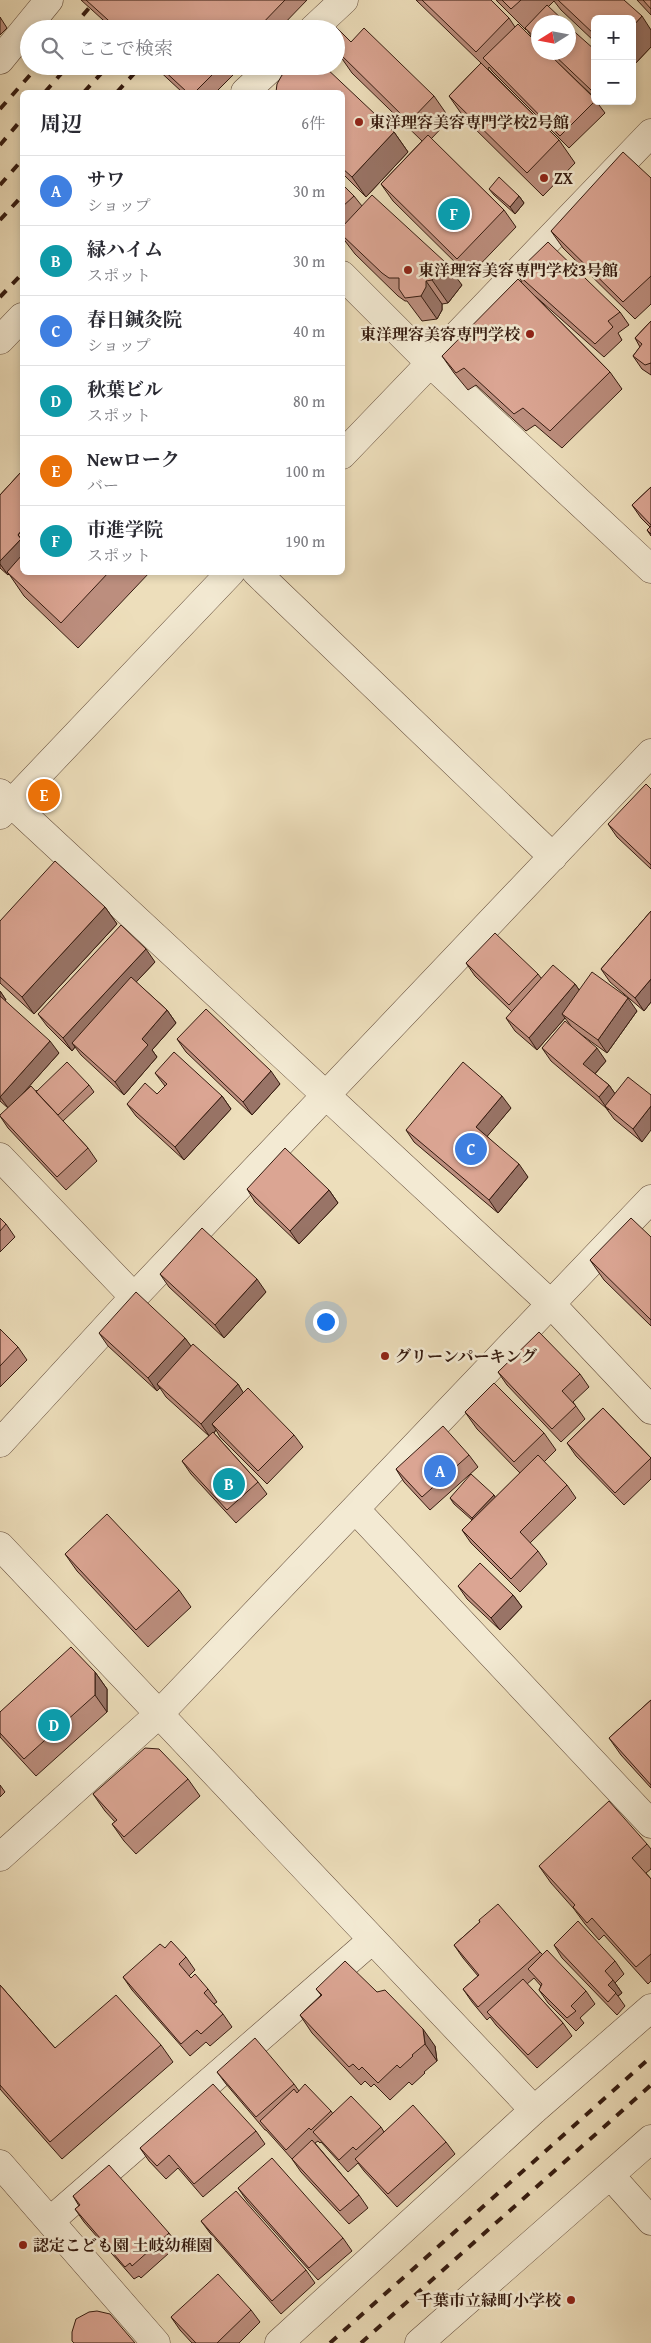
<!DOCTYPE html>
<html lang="ja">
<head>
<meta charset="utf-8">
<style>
  body { margin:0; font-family:"Gentium Book Plus","Noto Serif JP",serif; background:#f7f7f7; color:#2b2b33 }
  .controls { position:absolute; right:15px; top:15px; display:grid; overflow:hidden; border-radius:8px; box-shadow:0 2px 8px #0003 }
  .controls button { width:45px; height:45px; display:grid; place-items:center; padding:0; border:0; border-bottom:1px solid #e1e1e2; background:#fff; color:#2b2b33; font:25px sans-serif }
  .compass { position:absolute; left:531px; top:15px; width:45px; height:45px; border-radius:50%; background:#fff; box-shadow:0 2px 8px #0003; rotate:259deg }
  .you { position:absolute; left:325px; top:1321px; width:18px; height:18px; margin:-12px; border:4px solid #fff; border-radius:50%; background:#1a73e8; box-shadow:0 0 0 8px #1a73e833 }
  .badge { display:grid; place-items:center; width:32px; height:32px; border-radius:50%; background:#8f2418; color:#fff; font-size:16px; font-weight:700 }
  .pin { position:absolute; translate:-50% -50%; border:2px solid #fff; box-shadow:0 1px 5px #0006 }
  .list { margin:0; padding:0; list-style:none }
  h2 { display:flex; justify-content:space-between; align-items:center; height:65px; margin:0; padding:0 20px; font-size:21px }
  h2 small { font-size:16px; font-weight:400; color:#7c7c81 }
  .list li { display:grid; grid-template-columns:32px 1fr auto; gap:15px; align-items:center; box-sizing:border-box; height:70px; padding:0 20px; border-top:1px solid #e1e1e2 }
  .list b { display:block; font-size:19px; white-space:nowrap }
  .list p { margin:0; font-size:16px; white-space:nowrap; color:#7c7c81 }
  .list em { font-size:16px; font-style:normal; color:#7c7c81 }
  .icon { flex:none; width:28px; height:28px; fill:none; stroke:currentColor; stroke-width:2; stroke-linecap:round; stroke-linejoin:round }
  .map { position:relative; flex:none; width:651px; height:2343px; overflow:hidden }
  .search { position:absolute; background:#fff; box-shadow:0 2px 8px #0003; left:20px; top:20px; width:325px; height:55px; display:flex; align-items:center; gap:12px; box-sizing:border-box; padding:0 18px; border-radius:28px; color:#7c7c81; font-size:19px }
  .panel { position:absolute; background:#fff; box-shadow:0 2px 8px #0003; left:20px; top:90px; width:325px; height:485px; border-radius:8px }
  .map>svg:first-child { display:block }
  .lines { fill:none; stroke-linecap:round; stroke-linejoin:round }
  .minor-casing { stroke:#634c3b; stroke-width:29 }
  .tertiary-casing { stroke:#634c3b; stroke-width:29 }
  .minor { stroke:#f3ead3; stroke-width:28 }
  .tertiary { stroke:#f3ead3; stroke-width:28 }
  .rail { stroke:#351b10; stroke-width:4; stroke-dasharray:9 9; stroke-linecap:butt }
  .wall { fill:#bc8e7e; stroke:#351b10 }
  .shaded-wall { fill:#997467; stroke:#351b10 }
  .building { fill:#dba593; stroke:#351b10 }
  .poi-dot { fill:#8f2418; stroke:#f3ead3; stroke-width:2 }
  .labels { text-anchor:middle; stroke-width:5; stroke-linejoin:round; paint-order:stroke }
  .poi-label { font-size:16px; font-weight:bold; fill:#351b10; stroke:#f3ead3; text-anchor:start }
</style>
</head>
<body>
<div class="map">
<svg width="651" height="2343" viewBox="0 0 651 2343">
  <rect width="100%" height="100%" fill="#eddebb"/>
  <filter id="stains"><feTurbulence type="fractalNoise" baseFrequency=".004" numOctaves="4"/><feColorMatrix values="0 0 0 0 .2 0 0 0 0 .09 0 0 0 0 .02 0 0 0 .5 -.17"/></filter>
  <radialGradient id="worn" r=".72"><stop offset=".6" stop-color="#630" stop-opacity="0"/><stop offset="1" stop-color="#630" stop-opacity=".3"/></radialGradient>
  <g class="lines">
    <defs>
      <path id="minor" d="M313,29L344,0
        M0,60L49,0
        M245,92L273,66
        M342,275L430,363L651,569
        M0,340L22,317
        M342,455L651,133
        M256,572L553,857
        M0,793L551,1304L651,1410
        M0,815L231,572
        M0,1157L134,1297
        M0,1443L134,1297L651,753
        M356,1510L651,1824
        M0,1546L534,2110
        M0,2164L156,2343
        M610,2175L651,2221
        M50,2221L372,1940
        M279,2343L534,2110L651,2008
        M419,2343L651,2139"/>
      <path id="tertiary" d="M0,1857L159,1714L651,1199"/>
    </defs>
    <use href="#minor" class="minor-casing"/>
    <use href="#tertiary" class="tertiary-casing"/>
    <use href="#minor" class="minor"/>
    <use href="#tertiary" class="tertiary"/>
    <path class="rail" d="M71,29L96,0
      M100,29L126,0
      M45,92L68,66
      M84,92L108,66
      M117,92L141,66
      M0,109L38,66
      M0,145L22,119
      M0,185L22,160
      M0,220L22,196
      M0,297L22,274
      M330,2343L651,2057
      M361,2343L651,2085"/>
  </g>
  <path class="wall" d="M81,0H307L279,29H113Z
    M416,0H491L509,18L515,27L532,37L526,29V30L496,0H624L651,30V47L632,67V19H595V42L561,10L554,1L548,7L538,22V52H568L595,50V98L558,63L595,101H596L605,113L569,148L492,71L489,67L488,69L559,140L575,163L543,196L465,119L449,96L481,63Z
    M637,0H651V15Z
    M0,17L7,28L0,35Z
    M336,29L351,42L434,96L450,119L431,139L504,210L516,227L469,276L393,201L381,184L422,141L352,73L336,50L338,48L336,46Z
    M154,66H242L216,92H182Z
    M342,92L394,132L408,152L366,197L342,173Z
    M651,178V304L635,319L563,248L551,231Z
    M342,184L354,196L362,206L462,285L448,303L442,304V310L437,319L422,321L407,301H405L398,296L355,254L342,237Z
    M489,189L519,196L524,203L515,214L494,195Z
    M516,273L620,312L629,325L618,333L622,340L604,357L535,296L610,372L622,389L562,448L535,425L526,431L476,385L468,390L454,373L442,356L522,282Z
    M651,321V375L642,369L633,356L640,347L635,338Z
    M22,471V572H150L78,648L24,596L9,574L8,575L0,568V495Z
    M651,487V536L647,530L650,527L641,518L632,505Z
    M651,789V869L617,837L608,824Z
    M105,907L117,924L34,1014L0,983V921Z
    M651,911V1002L644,1011L610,982L601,969Z
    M155,962L136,982L167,1010L176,1023L152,1050L157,1057L124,1095L81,1055L75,1047L72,1051L47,1026L38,1014Z
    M466,963L538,974L541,978L575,984L579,990L637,1011L607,1053L575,1030L606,1061L595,1074L609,1085L615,1094L642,1142L614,1119L606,1108L551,1061L542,1048L571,1026L565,1018L537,1050L515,1031L506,1018L512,1012L475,976Z
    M0,991L6,1000L5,1001L59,1053L24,1092L89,1085L94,1092L63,1121L88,1148L97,1161L66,1190L8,1128L0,1116L8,1108L0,1101Z
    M177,1039L280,1084L252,1115L186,1052Z
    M155,1073L222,1096L231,1109L184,1160L136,1116L127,1104L157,1094L165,1086Z
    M511,1108L487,1136L528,1177L498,1213L414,1142L406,1130Z
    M247,1189L329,1190L338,1203L299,1244L255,1202Z
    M0,1218L6,1224L15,1237L0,1252Z
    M651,1237V1326L604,1280L590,1260Z
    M160,1274L266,1292L224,1338L169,1287Z
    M0,1329L18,1347L27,1360L0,1387Z
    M99,1333L185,1338L191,1347L238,1384L243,1393L294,1435L303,1447L267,1484L220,1437L216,1430L214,1433L258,1482L267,1494L236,1523L191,1474L182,1461L209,1436L166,1397L160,1388L157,1391L108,1346Z
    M498,1372L580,1374L589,1387L573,1402L585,1419L561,1442L507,1385Z
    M603,1408L651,1458V1479L624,1505L576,1456L567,1443Z
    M465,1412L544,1433L556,1450L544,1462L567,1485L576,1498L530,1543L538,1551L547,1564L520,1592L471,1543L462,1530L472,1520L454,1504L450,1498L494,1495L495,1498L520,1473L477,1429Z
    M469,1455L478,1467L430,1510L404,1482L396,1469Z
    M65,1554L179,1590L191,1607L148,1647L77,1571Z
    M458,1586L513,1595L522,1607L500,1630L467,1599Z
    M95,1672L107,1689V1712L36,1776L0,1737V1712Z
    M651,1700V1788L621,1755L609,1738Z
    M188,1779L200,1796L136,1854L124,1841L112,1824L115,1822L105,1811L93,1794Z
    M0,1785L5,1792L0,1797Z
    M647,1844L651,1849V1869L646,1873L651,1879V1981L648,1984L604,1935L599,1940L585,1924L574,1909L551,1883L539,1866Z
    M479,1920L540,1952L542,1954L586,1991L595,2004L580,2018L584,2023L576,2031L548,2003L539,1990L541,1986L534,1978L527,1984L563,2023L572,2036L537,2068L496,2025L490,2017L487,2020L472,2002L463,1989L478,1976L463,1958L454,1945L480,1922Z
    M554,1945L615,1961L624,1974L615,1983L622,1993L618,1996L625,2006L617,2015L562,1958Z
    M165,1948L186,1957L195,1970L189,1976L191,1978L208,1989L217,2002L214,2004L223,2014L232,2027L210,2046L206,2042L190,2056L132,1990L123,1977Z
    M0,1985L55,2048L161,2045L173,2062L62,2159L0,2089Z
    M316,1989L377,1992L435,2046L437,2061L424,2072L425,2073L412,2085L409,2082L390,2100L374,2084L371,2087L365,2081L361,2085L312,2033L300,2015L321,1995Z
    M217,2072L294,2084L299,2091L331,2111L333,2114L381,2127L384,2132L446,2142L455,2154L397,2207L364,2171L358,2163L348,2172L321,2142L320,2143L318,2141L315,2143L359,2195L368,2208L349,2224L301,2172L292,2159L266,2130H265L226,2084Z
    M256,2131L265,2144L203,2197L178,2168L166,2179L149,2161L140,2148Z
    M238,2188L343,2238L352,2251L318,2280L247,2201Z
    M73,2196L169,2233L178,2245L141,2278L139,2276L134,2279L84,2222L75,2209L79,2206Z
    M201,2221L306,2270L315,2283L281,2314L210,2233Z
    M251,2310L260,2322L239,2343H192L180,2330L171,2317Z"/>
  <path class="shaded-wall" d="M642,16L651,30V47L632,67V27Z
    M595,86V95L591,90Z
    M394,132L408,152L366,197L352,177Z
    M519,196L524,203L515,214L510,207Z
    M445,262L462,285L448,303L432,280Z
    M426,281L442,304V310L437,319L421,296Z
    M21,539L22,541V559L7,572L9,574L8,575L0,564V561Z
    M105,907L117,924L34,1014L22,997Z
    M146,949L155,962L76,1046L72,1043L75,1047L72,1051L63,1038Z
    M651,979V1002L644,1011L635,998Z
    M575,984L584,997L562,1014L565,1018L537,1050L529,1038Z
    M0,991L6,1000L0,1006Z
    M628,998L637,1011L607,1053L598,1040Z
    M167,1010L176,1023L152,1050L157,1057L124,1095L115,1082L142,1039Z
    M50,1041L59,1053L9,1109L0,1097Z
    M597,1048L606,1061L592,1077L583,1064Z
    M271,1071L280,1084L252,1115L243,1102Z
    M609,1085L618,1098L608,1110L599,1097Z
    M222,1096L231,1109L184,1160L175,1147Z
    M502,1096L511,1108L485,1139L476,1127Z
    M651,1106V1130L642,1142L633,1129Z
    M519,1164L528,1177L498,1213L489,1200Z
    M329,1190L338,1203L299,1244L290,1231Z
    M257,1279L266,1292L224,1338L215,1325Z
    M185,1338L194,1350L157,1384L160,1388L157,1391L148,1378Z
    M238,1384L246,1397L212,1424L216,1430L210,1437L201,1424Z
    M494,1495L498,1502L477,1525L472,1518Z
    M513,1595L522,1607L500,1630L491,1618Z
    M95,1672L107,1689V1712L95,1695Z
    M613,1980L622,1993L618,1996L608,1985Z
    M423,2029L435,2046L437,2061L425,2044Z"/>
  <path class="building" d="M86,0H285L257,29H118Z
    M422,0H491L509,18L476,52Z
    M502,0H521L511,9Z
    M558,0H624L642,16L632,27V19H595V35Z
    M643,0H651V9Z
    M547,5L565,22H538V40L525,28Z
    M518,24L538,44V52H547L595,99V101L560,136L483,58Z
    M568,26L595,50V86L591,90L551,52H568Z
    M336,27L351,42L364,28L434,96L409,122L336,50L340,46L336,43V29H335Z
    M481,63L559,140L527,173L449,96Z
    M159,66H221L195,92H187Z
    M296,66H324L394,132L352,177L342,168V92H276L277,84L282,75Z
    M428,135L504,210L457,259L381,184Z
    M623,152L651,178V276L623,302L551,231Z
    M499,177L519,196L510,207L489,189Z
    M342,184L354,196L342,207Z
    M372,195L445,262L432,280L426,281V287L421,296L405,298L399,289V278H389L382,273L342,235V227Z
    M548,242L620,312L608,321L613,327L595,344L516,273Z
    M518,279L610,372L550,431L523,408L514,414L464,368L456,373L442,356Z
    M651,321V363L645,365L633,356L642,344L635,338Z
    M22,471V530L18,535L21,539L0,561V495Z
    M651,487V525L632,505Z
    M651,526V534L647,530Z
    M22,530V539L18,535Z
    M22,555V572H109L61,623L7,572Z
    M646,784L651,789V865L608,824Z
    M55,861L105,907L22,997L0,977V921Z
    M651,911V979L635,998L601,969Z
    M121,925L146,949L63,1038L38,1014Z
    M495,933L538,974L509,1005L466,963Z
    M553,965L575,984L529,1038L506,1018Z
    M592,972L628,998L598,1040L562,1014Z
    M131,977L167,1010L142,1039L148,1045L115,1082L72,1043Z
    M0,996L50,1041L0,1097Z
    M206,1009L271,1071L243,1102L177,1039Z
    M565,1021L597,1048L583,1064L609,1085L599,1097L542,1048Z
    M174,1052L222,1096L175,1147L127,1104L145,1083L157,1094L167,1084L155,1073Z
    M67,1062L89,1085L58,1115L36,1092Z
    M463,1062L502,1096L476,1127L519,1164L489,1200L406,1130Z
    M628,1077L651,1095V1106L633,1129L605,1106Z
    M31,1086L88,1148L57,1177L0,1116V1115Z
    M285,1148L329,1190L290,1231L247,1189Z
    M0,1218L6,1224L0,1231Z
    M631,1218L651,1237V1320L590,1260Z
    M202,1228L257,1279L215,1325L160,1274Z
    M136,1292L185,1338L148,1378L99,1333Z
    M0,1329L18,1347L0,1366Z
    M539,1332L580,1374L562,1391L576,1406L552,1429L498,1372Z
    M193,1344L238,1384L201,1424L157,1384Z
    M494,1383L544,1433L514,1462L465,1412Z
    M248,1388L294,1435L258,1471L212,1424Z
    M603,1408L651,1458L615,1493L567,1443Z
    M443,1426L469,1455L422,1497L396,1469Z
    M213,1432L258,1482L227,1510L182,1461Z
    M538,1455L567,1485L520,1532L538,1551L511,1579L462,1530Z
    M471,1474L494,1495L472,1518L450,1498Z
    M107,1514L179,1590L136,1630L65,1554Z
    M480,1563L513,1595L491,1618L458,1586Z
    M71,1647L95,1672V1695L24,1759L0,1733V1712Z
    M651,1700V1785L609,1738Z
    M145,1748L159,1749L188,1779L124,1837L112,1824L117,1820L93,1794Z
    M609,1801L647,1844L632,1858L651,1879V1954L636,1967L592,1918L587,1923L573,1907L575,1905L539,1866Z
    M498,1904L540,1952L478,2007L463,1989L479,1975L454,1945L480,1922L479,1920Z
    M578,1921L615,1961L605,1971L613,1980L608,1985L616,1993L608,2002L554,1945Z
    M171,1941L186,1957L179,1964L191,1978L195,1974L208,1989L204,1993L223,2014L201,2034L197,2030L181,2044L123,1977L160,1944L165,1948Z
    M547,1950L586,1991L571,2006L576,2011L567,2018L539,1990L542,1984L528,1969Z
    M345,1961L377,1992L385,1990L423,2029L425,2044L412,2055L413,2056L400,2068L397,2065L378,2083L362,2067L359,2070L353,2064L349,2067L300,2015L322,1995L316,1989Z
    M523,1979L563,2023L528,2055L487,2012Z
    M0,1985L55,2048L116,1995L161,2045L50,2142L0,2085Z
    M255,2038L294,2084L256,2117L217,2072Z
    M213,2084L256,2131L194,2184L169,2155L157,2166L140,2148Z
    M305,2084L331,2111L311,2130L309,2128L286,2150L260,2121L294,2089L297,2093Z
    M351,2096L381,2127L356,2150L353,2147L339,2160L313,2132Z
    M413,2105L446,2142L388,2194L355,2159Z
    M312,2140L359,2195L340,2211L292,2159Z
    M272,2158L343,2238L309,2268L238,2188Z
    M109,2165L169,2233L132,2266L130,2263L125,2267L75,2209L80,2205L73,2196Z
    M236,2191L306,2270L272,2301L201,2221Z
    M218,2274L251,2310L217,2343H196L171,2317Z
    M97,2311L110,2314L135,2343H74L72,2341V2332L76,2319L89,2312Z"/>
  <g class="poi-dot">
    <circle cx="359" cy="122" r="5"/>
    <circle cx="544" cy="178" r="5"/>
    <circle cx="408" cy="270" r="5"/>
    <circle cx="530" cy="334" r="5"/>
    <circle cx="385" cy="1356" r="5"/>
    <circle cx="23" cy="2245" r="5"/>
    <circle cx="571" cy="2300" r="5"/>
  </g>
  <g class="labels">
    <g class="poi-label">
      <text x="369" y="128">東洋理容美容専門学校2号館</text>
      <text x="554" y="184">ZX</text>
      <text x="418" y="276">東洋理容美容専門学校3号館</text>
      <text x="520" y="340" text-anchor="end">東洋理容美容専門学校</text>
      <text x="395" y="1362">グリーンパーキング</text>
      <text x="33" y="2251">認定こども園 土岐幼稚園</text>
      <text x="561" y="2306" text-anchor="end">千葉市立緑町小学校</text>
    </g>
  </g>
  <rect width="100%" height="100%" filter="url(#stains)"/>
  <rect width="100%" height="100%" fill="url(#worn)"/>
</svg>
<div class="controls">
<button>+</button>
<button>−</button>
</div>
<svg class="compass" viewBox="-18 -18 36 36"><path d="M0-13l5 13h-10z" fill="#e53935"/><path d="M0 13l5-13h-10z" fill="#7c7c81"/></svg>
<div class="you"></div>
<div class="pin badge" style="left:440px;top:1471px;background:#3f7fe0">A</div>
<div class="pin badge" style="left:229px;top:1484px;background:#0f9aa8">B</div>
<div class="pin badge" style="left:471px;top:1149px;background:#3f7fe0">C</div>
<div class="pin badge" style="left:54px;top:1725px;background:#0f9aa8">D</div>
<div class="pin badge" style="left:44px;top:795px;background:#e8710a">E</div>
<div class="pin badge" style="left:454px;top:214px;background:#0f9aa8">F</div>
<div class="search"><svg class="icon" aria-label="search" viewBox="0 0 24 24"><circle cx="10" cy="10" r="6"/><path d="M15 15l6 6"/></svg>ここで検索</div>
<section class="panel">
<h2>周辺<small>6件</small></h2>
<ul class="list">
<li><span class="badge" style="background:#3f7fe0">A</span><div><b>サワ</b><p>ショップ</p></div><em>30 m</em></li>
<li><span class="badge" style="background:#0f9aa8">B</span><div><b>緑ハイム</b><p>スポット</p></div><em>30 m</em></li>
<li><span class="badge" style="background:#3f7fe0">C</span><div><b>春日鍼灸院</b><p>ショップ</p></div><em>40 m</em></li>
<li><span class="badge" style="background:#0f9aa8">D</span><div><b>秋葉ビル</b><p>スポット</p></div><em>80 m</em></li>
<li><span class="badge" style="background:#e8710a">E</span><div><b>Newローク</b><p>バー</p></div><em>100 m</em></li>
<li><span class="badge" style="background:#0f9aa8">F</span><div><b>市進学院</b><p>スポット</p></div><em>190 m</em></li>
</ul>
</section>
</div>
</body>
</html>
